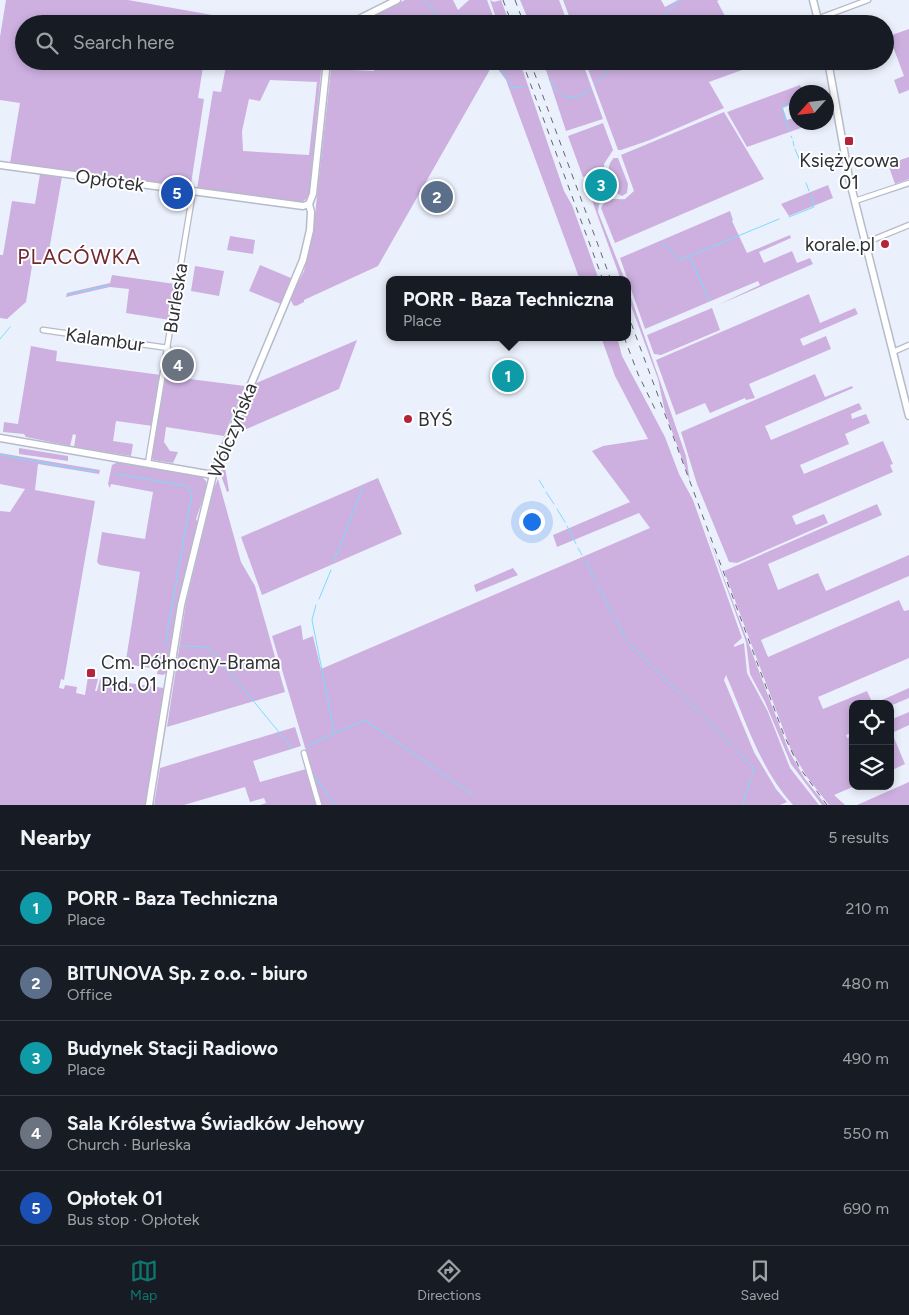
<!DOCTYPE html>
<html lang="en">
<head>
<meta charset="utf-8">
<style>
  body { margin:0; font-family:Figtree,sans-serif; background:#20242c; color:#f1f3f6 }
  .controls { position:absolute; right:15px; bottom:15px; display:grid; overflow:hidden; border-radius:10px; box-shadow:0 2px 8px #0003 }
  .controls button { width:45px; height:45px; display:grid; place-items:center; padding:0; border:0; border-bottom:1px solid #363941; background:#171b24; color:#f1f3f6; font:25px sans-serif }
  .compass { position:absolute; left:789px; top:85px; width:45px; height:45px; border-radius:50%; background:#171b24; box-shadow:0 2px 8px #0003; rotate:243deg }
  .you { position:absolute; left:531px; top:521px; width:18px; height:18px; margin:-12px; border:4px solid #fff; border-radius:50%; background:#1a73e8; box-shadow:0 0 0 8px #1a73e833 }
  .badge { display:grid; place-items:center; width:32px; height:32px; border-radius:50%; background:#0f766e; color:#fff; font-size:16px; font-weight:700 }
  .pin { position:absolute; translate:-50% -50%; border:2px solid #fff; box-shadow:0 1px 5px #0006 }
  .popup { position:absolute; left:386px; top:276px; width:245px; height:65px; box-sizing:border-box; display:grid; place-content:center; border-radius:10px; background:#171b24; filter:drop-shadow(0 1px 4px #0005); font-size:16px; white-space:nowrap; color:#9ea1a6 }
  .popup b { font-size:19px; color:#f1f3f6 }
  .popup::after { content:''; position:absolute; left:50%; top:100%; margin-left:-10px; border:10px solid transparent; border-top-color:#171b24 }
  .list { margin:0; padding:0; list-style:none }
  h2 { display:flex; justify-content:space-between; align-items:center; height:65px; margin:0; padding:0 20px; font-size:21px }
  h2 small { font-size:16px; font-weight:400; color:#9ea1a6 }
  .list li { display:grid; grid-template-columns:32px 1fr auto; gap:15px; align-items:center; box-sizing:border-box; height:75px; padding:0 20px; border-top:1px solid #363941 }
  .list b { display:block; font-size:19px; white-space:nowrap }
  .list p { margin:0; font-size:16px; white-space:nowrap; color:#9ea1a6 }
  .list em { font-size:16px; font-style:normal; color:#9ea1a6 }
  .icon { flex:none; width:28px; height:28px; fill:none; stroke:currentColor; stroke-width:2; stroke-linecap:round; stroke-linejoin:round }
  .map { position:relative; flex:none; width:909px; height:805px; overflow:hidden }
  .search { position:absolute; background:#171b24; box-shadow:0 2px 8px #0003; left:15px; right:15px; top:15px; height:55px; display:flex; align-items:center; gap:12px; box-sizing:border-box; padding:0 18px; border-radius:28px; color:#9ea1a6; font-size:19px }
  .sheet { height:440px; background:#171b24 }
  nav { display:flex; justify-content:space-around; align-items:center; box-sizing:border-box; height:70px; border-top:1px solid #363941; background:#171b24; font-size:14px; color:#9ea1a6 }
  nav a { display:grid; justify-items:center; gap:2px }
  nav .on { color:#0f766e }
  .map>svg:first-child { display:block }
  .green { fill:#cdb0e0; fill-rule:evenodd }
  .lines { fill:none; stroke-linecap:round; stroke-linejoin:round }
  .stream { stroke:#7bdcfd; stroke-width:1 }
  .street-casing { stroke:#b5bbc9; stroke-width:7 }
  .secondary-casing { stroke:#b5bbc9; stroke-width:9 }
  .street { stroke:#fff; stroke-width:4.5 }
  .secondary { stroke:#fff; stroke-width:6 }
  .rail { stroke:#61656c; stroke-width:1; stroke-dasharray:6 6; stroke-linecap:butt }
  .poi-dot { fill:#b5233a; stroke:#fefefe; stroke-width:2 }
  .labels { text-anchor:middle; stroke-width:4; stroke-linejoin:round; paint-order:stroke }
  .poi-label { font-size:19px; fill:#2e3136; stroke:#fefefe; text-anchor:start }
  .street-label { font-size:19px; fill:#2e3136; stroke:#fefefe }
  .quarter-label { font-size:21px; letter-spacing:1px; fill:#712a2f; stroke:#fefefe }
</style>
</head>
<body>
<div class="map">
<svg width="909" height="805" viewBox="0 0 909 805">
  <rect width="100%" height="100%" fill="#ebf1fc"/>
  <path class="green" d="M6,0H128L212,15L211,24H24V61H204L198,98L204,99L191,184L187,186L10,163L20,103L0,100V37Z
    M405,0H453L458,10L469,0H487L496,24H356Z
    M490,0L494,2L501,0L510,24H498Z
    M520,0H559L568,24H530Z
    M563,0H661L665,7L678,0H719L717,1L725,16L709,24H572Z
    M909,29V90L899,94L894,80L904,76L889,36Z
    M227,61H322L309,197L302,202L197,189L213,91L221,92ZM270,80L317,82L309,155L243,151L242,131L249,99L260,101Z
    M372,61H515L523,71L564,191L572,205L599,280H580L506,80L498,69L492,66L378,266L304,300V302L296,306L293,305L290,298L304,271L314,224L331,69L374,71Z
    M543,61H582L603,119L566,131Z
    M585,61H698L700,65L710,61H767L709,82L724,108L650,140L621,150H618Z
    M800,85L803,92H796V102L783,108L787,120L796,117V122L815,123L747,147L727,112Z
    M724,112L764,179L615,243L601,208C607,196 614,200 625,199L634,191L621,155Z
    M603,123L613,150L604,164L605,175L594,180L592,174L583,177L568,136Z
    M909,157V179L895,184L888,164Z
    M614,158H618L628,184L627,193L622,196C609,192 603,167 614,158Z
    M40,174L62,177L47,262L33,260L26,302L7,319L0,318V255H3L12,201L35,204Z
    M828,185L833,198L789,216L781,204Z
    M590,195L604,198L599,204L598,212L625,280H621Z
    M730,211L733,220L732,221L747,253L790,235L791,238L759,252L764,263L792,251L797,263L810,258L813,264L718,305L760,285L758,281L645,329L620,258Z
    M230,236L255,240L253,254L227,250Z
    M260,265L291,278L281,304L249,291Z
    M195,266L224,271L219,296L191,291Z
    M112,275L175,284L170,320L126,313L129,289L110,287L66,297L67,293L110,283Z
    M627,286L686,456L690,481L665,412L658,379L627,295Z
    M809,294L820,323L855,308L858,314L800,339L803,346L826,336L831,349L749,384L755,398L746,400L745,398L710,413L705,403L676,415L656,360Z
    M712,308L720,330L661,355L654,354L647,335Z
    M601,337H617L622,356L665,437L679,474L693,500L742,638L734,645V647L744,643L747,673L768,712L790,768L819,805H793C760,769 745,719 726,675L724,680L754,752L776,789L787,802L780,805H322L272,636L301,625L303,640L313,636L321,669L650,528L639,513L557,547L553,535L630,502L592,451L603,446L648,439L615,376Z
    M357,340L339,389L235,434L224,461L229,491L227,492L218,467L235,434L254,384Z
    M31,346L57,351L56,361L161,375L153,426L116,421L113,441L133,444L131,456L74,447L76,435L73,434L70,446L26,437L24,434L3,432L4,422L18,424Z
    M815,374L825,397L852,386L853,388L765,426L771,440L859,403L862,409L851,414L852,419L866,414L870,423L845,434L849,444L800,465L804,474L883,441L893,464L890,465L893,472L792,516L796,525L824,514L828,523L737,563L729,562L697,484L681,432Z
    M166,376L245,386L224,436L166,427L164,442L170,451L178,452L173,463L153,460L151,456Z
    M19,448L68,456V461L19,454Z
    M0,453L100,470L99,474L38,464L35,490L95,501L64,680L61,679L59,688L64,689L65,685L77,687L76,693L85,695L88,677L98,679L95,691H97L100,679L164,688L145,805H0V511L10,512L25,489L0,484Z
    M118,462L202,477L206,481L207,488L196,519L199,525L168,672L163,675L157,674L158,669L131,665L130,670L125,666L140,572L100,565L97,562L102,532L145,539L153,492L111,484L110,488L108,484L112,465Z
    M378,478L402,534L262,595L241,537Z
    M218,479L241,562L255,586L285,692L167,727L186,603L214,488Z
    M877,504L882,515L768,564L778,590L818,573L826,591L909,555V576L761,640L768,657L899,600L904,611L909,610V658L818,697L823,709L867,691L873,704L909,688V698L890,706V704H853V732L846,735L847,738L853,736V786H855L834,795L845,805H829L807,777L791,750L724,571Z
    M704,525L789,751L805,779L826,805H822L791,764L765,702L750,674L746,642Z
    M513,568L518,575L476,592L474,585Z
    M909,712V725L892,733L905,764L890,771V720Z
    M295,727L301,746L253,761L260,782L306,769L317,805H260L266,803L264,798L250,802L245,787L184,805H154L160,768Z
    M909,782V805H857Z"/>
  <g class="lines">
    <path class="stream" d="M425,0L445,24
      M655,24L680,0
      M491,61L500,68L513,88L524,86
      M549,79L558,92
      M595,84L618,61
      M562,95C572,100 584,96 591,88
      M789,130L782,107L796,101
      M791,136L792,138
      M793,141L794,146
      M795,149L800,161
      M806,183L809,191
      M789,217L814,207L811,195
      M663,243L680,260L779,219
      M690,257L709,300
      M68,294L108,286
      M0,339L10,327
      M0,455L96,472
      M116,474L187,486L192,493L165,645
      M539,480L544,488
      M546,492L554,504
      M557,509L565,522
      M567,526L576,544
      M578,548L582,555
      M585,560L595,580
      M334,561L363,487
      M597,584L612,614
      M319,599L331,570
      M316,605L312,620L334,731
      M615,618L625,637
      M627,641L651,665
      M183,646L209,647L292,748
      M653,667L679,693
      M682,696L689,702
      M690,704L701,714
      M704,717L732,746
      M307,746L365,720L473,795
      M736,750L753,767V774
      M313,775L336,805
      M742,805L751,779"/>
    <defs>
      <path id="street" d="M817,19L868,0
        M855,201L909,183
        M865,243L909,225
        M43,330L168,348
        M893,352L909,345
        M148,463L193,191
        M304,753L319,805"/>
      <path id="secondary" d="M813,0L819,24
        M349,24L397,0
        M828,61L849,178L909,416
        M0,165L303,206L309,204
        M0,438L213,475
        M149,805L181,605L213,475L303,260L310,230L311,212L309,204L313,194L327,61"/>
    </defs>
    <use href="#street" class="street-casing"/>
    <use href="#secondary" class="secondary-casing"/>
    <use href="#street" class="street"/>
    <use href="#secondary" class="secondary"/>
    <path class="rail" d="M503,0L512,24
      M515,0L524,24
      M522,61L603,280
      M530,61L611,280
      M627,312L784,735L799,767L827,805
      M624,337L638,374L656,411"/>
  </g>
  <g class="poi-dot">
    <rect x="844" y="136" width="10" height="10" rx="2.5"/>
    <circle cx="885" cy="244" r="5"/>
    <circle cx="408" cy="419" r="5"/>
    <rect x="86" y="668" width="10" height="10" rx="2.5"/>
  </g>
  <g class="labels">
    <g class="poi-label">
      <text x="849" y="167" text-anchor="middle">Księżycowa<tspan x="849" dy="22">01</tspan></text>
      <text x="875" y="251" text-anchor="end">korale.pl</text>
      <text x="418" y="426">BYŚ</text>
      <text x="101" y="669">Cm. Północny-Brama<tspan x="101" dy="22">Płd. 01</tspan></text>
    </g>
    <g class="street-label">
      <text transform="translate(110 180) rotate(8)" y="7">Opłotek</text>
      <text transform="translate(175 298) rotate(-81)" y="7">Burleska</text>
      <text transform="translate(105 339) rotate(8)" y="7">Kalambur</text>
      <text transform="translate(232 430) rotate(-68)" y="7">Wólczyńska</text>
    </g>
    <g class="quarter-label">
      <text x="79" y="264">PLACÓWKA</text>
    </g>
  </g>
</svg>
<div class="controls">
<button><svg class="icon" aria-label="locate" viewBox="0 0 24 24"><circle cx="12" cy="12" r="6"/><path d="M12 2v4M12 18v4M2 12h4M18 12h4"/></svg></button>
<button><svg class="icon" aria-label="layers" viewBox="0 0 24 24"><path d="M12 4l9 5-9 5-9-5zM3 14l9 5 9-5"/></svg></button>
</div>
<svg class="compass" viewBox="-18 -18 36 36"><path d="M0-13l5 13h-10z" fill="#e53935"/><path d="M0 13l5-13h-10z" fill="#9ea1a6"/></svg>
<div class="you"></div>
<div class="pin badge" style="left:508px;top:376px;background:#0f9aa8">1</div>
<div class="popup"><b>PORR - Baza Techniczna</b>Place</div>
<div class="pin badge" style="left:437px;top:197px;background:#5c6f8a">2</div>
<div class="pin badge" style="left:601px;top:185px;background:#0f9aa8">3</div>
<div class="pin badge" style="left:178px;top:365px;background:#6b7280">4</div>
<div class="pin badge" style="left:177px;top:193px;background:#1a4fb4">5</div>
<div class="search"><svg class="icon" aria-label="search" viewBox="0 0 24 24"><circle cx="10" cy="10" r="6"/><path d="M15 15l6 6"/></svg>Search here</div>
</div>
<section class="sheet">
<h2>Nearby<small>5 results</small></h2>
<ul class="list">
<li><span class="badge" style="background:#0f9aa8">1</span><div><b>PORR - Baza Techniczna</b><p>Place</p></div><em>210 m</em></li>
<li><span class="badge" style="background:#5c6f8a">2</span><div><b>BITUNOVA Sp. z o.o. - biuro</b><p>Office</p></div><em>480 m</em></li>
<li><span class="badge" style="background:#0f9aa8">3</span><div><b>Budynek Stacji Radiowo</b><p>Place</p></div><em>490 m</em></li>
<li><span class="badge" style="background:#6b7280">4</span><div><b>Sala Królestwa Świadków Jehowy</b><p>Church · Burleska</p></div><em>550 m</em></li>
<li><span class="badge" style="background:#1a4fb4">5</span><div><b>Opłotek 01</b><p>Bus stop · Opłotek</p></div><em>690 m</em></li>
</ul>
</section>
<nav>
<a class="on"><svg class="icon" aria-label="map" viewBox="0 0 24 24"><path d="M3 6l6-2 6 2 6-2v14l-6 2-6-2-6 2zM9 4v14M15 6v14"/></svg>Map</a>
<a><svg class="icon" aria-label="directions" viewBox="0 0 24 24"><path d="M12 3l9 9-9 9-9-9zM9 14v-3h6M13 9l2 2-2 2"/></svg>Directions</a>
<a><svg class="icon" aria-label="saved" viewBox="0 0 24 24"><path d="M7 4h10v16l-5-4-5 4z"/></svg>Saved</a>
</nav>
</body>
</html>
